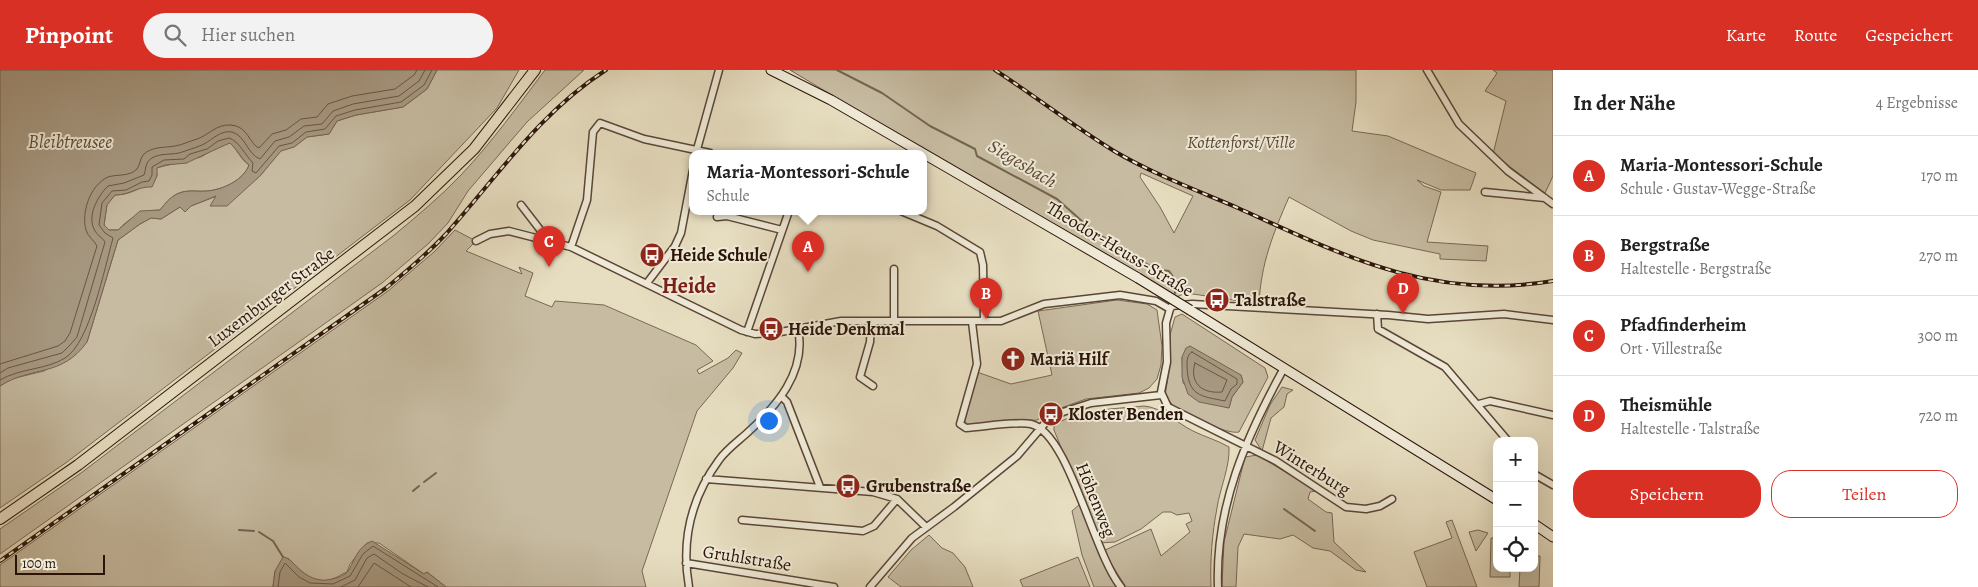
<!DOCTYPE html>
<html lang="de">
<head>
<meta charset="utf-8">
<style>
  body { margin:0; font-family:Alegreya,serif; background:#f2f2f2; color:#222 }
  .controls { position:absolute; right:15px; bottom:15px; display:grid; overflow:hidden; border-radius:10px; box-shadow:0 5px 20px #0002 }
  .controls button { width:45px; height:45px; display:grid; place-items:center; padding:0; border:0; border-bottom:1px solid #e0e0e0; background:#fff; color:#222; font:25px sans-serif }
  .scale { position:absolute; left:15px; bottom:12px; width:90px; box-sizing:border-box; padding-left:5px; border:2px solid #2b1408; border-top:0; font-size:14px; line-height:18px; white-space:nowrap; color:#2b1408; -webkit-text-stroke:4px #efead7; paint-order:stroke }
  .you { position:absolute; left:768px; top:350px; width:18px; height:18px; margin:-12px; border:4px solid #fff; border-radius:50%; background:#1a73e8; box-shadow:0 0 0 8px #1a73e833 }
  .badge { display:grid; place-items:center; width:32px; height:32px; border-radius:50%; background:#d93025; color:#fff; font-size:16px; font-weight:700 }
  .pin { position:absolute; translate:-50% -41px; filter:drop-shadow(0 1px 2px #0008) }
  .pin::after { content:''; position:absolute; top:26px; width:18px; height:15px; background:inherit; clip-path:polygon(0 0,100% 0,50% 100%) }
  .popup { position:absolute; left:689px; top:80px; width:238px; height:65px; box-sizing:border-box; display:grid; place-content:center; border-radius:10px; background:#fff; filter:drop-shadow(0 1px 4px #0005); font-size:16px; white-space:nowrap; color:#767676 }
  .popup b { font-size:19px; color:#222 }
  .popup::after { content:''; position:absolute; left:50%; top:100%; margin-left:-10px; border:10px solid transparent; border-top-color:#fff }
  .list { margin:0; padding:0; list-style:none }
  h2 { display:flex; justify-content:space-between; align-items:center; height:65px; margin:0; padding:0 20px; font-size:21px }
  h2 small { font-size:16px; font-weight:400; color:#767676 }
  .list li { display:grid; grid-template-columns:32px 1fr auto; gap:15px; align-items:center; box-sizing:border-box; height:80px; padding:0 20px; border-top:1px solid #e0e0e0 }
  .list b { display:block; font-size:19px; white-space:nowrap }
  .list p { margin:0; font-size:16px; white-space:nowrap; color:#767676 }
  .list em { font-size:16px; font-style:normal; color:#767676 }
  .actions { display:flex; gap:10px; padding:15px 20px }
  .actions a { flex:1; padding:11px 0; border:1px solid #d93025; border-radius:20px; text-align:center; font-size:18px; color:#d93025 }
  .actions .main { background:#d93025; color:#fff }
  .icon { flex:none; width:28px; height:28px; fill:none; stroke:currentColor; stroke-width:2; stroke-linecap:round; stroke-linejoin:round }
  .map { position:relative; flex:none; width:1553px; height:517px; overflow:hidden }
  header { display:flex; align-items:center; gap:30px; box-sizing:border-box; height:70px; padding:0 25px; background:#d93025; color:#fff }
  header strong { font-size:24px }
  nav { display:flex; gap:28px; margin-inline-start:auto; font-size:18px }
  .search { width:350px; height:45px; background:#f2f2f2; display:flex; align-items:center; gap:12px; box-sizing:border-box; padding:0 18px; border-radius:28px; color:#767676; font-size:19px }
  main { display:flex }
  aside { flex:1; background:#fff }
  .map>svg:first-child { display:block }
  .green { fill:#c7bca2; stroke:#796855; fill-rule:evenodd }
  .water { fill:#a79982; stroke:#756451; fill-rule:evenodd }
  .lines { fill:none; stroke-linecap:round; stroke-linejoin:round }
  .shore { stroke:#695645; stroke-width:1 }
  .stream { stroke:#756451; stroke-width:2 }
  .street-casing { stroke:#5a4636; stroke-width:9 }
  .secondary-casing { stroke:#2b1408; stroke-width:11 }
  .primary-casing { stroke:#2b1408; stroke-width:12 }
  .street { stroke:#efead7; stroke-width:6 }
  .secondary { stroke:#efead7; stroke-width:9 }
  .primary { stroke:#e7dec1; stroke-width:10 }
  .rail-casing { stroke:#2b1408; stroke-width:4 }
  .rail { stroke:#efead7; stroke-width:2; stroke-dasharray:5.5; stroke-linecap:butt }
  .secondary-bridge-casing { stroke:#2b1408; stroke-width:11; stroke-linecap:butt }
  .secondary-bridge { stroke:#efead7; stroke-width:9 }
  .labels { text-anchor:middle; stroke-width:4; stroke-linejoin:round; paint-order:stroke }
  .park-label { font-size:18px; font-style:italic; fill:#5a4636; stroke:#efead7 }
  .street-label { font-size:18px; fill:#2b1408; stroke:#efead7 }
  .poi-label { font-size:18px; font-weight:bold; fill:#2b1408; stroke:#efead7; text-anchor:start }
  .water-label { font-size:19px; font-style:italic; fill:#5d4939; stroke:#efead7 }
  .district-label { font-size:22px; font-weight:bold; fill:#7a1f14; stroke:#efead7 }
</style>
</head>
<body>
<header>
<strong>Pinpoint</strong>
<div class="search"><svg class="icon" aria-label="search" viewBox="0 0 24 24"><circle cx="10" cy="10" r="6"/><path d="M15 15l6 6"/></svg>Hier suchen</div>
<nav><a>Karte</a><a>Route</a><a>Gespeichert</a></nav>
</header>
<main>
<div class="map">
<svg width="1553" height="517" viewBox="0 0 1553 517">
  <rect width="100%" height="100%" fill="#e7dec1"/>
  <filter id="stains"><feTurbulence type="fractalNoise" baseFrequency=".004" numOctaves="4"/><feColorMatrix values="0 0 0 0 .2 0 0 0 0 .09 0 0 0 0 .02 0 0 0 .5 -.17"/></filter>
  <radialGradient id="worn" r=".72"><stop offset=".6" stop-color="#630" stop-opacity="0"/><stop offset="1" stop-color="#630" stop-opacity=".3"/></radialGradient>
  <path class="green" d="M437,0H519L497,38L410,130L67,392L0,438V316L11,309L44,301L87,272L118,170L140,154L151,148L161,149L180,137L185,141L191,136L217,126L211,136L243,119L260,106L281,80L294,77L307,67L329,64L337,51L356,45L403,37L427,19Z
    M545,0H584L527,52L468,121L448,153L428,174L382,213L0,484V459L81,403L393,166C416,147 440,127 461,105C492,72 518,36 545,0Z
    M790,0H1356V32L1352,61L1388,66L1476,103L1470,120H1441L1417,110L1424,116L1441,122L1427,172L1488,176L1486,191L1440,189V184L1373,170L1351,161L1289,127C1273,164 1261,193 1259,234L1193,224H1183L1173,229ZM1141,103L1193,126L1174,163L1160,137L1140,107Z
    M1493,0H1553V106L1545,123L1493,84L1506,31L1485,21L1497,3Z
    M230,73C238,80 240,89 249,95C244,110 222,120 207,121C197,122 187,119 177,124C169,128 165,134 160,140C143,140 129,148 118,160H109L104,155L107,134L115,125C132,125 144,116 157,106L156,98L201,87L219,76Z
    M455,160L476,171L466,181L522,204L519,197L533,203L525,226L552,237L555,231L604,235L696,275L713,291L697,300L699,304L728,288L736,280L742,283L733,298L697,341L642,501L646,517H446L427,502L424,504L379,473H367L350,494L347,502C341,504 337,508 332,509C313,516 299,500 288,488L275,501L273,517H0V495L388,221L434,182Z
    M1117,230L1147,234L1157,240L1162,276L1161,295L1157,309L1149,318L1139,323L1086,329L1061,338L1037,350L967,355L964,349L977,302L1011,314L1052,305L1038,241Z
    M1182,244L1265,298L1268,307L1239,362C1227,365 1187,345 1176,338C1172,335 1169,330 1165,326L1170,294V265L1175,247ZM1182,287L1241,305L1243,312L1232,327L1229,338L1210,332L1183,313Z
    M1282,317L1293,320L1287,324L1284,337L1271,348L1262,381L1255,370L1270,335Z
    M1144,336C1161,337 1177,353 1193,361C1205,367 1217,370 1229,377C1230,397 1220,418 1217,438C1212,464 1210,491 1211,517H1126L1103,481L1151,459L1161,486L1190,462L1186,454L1192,451L1189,443L1177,445L1171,442H1163L1141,459L1115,472L1100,473L1054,360V355C1080,339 1114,339 1144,336Z
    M1257,385L1317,421L1310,422L1308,429L1326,442L1332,443L1334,472L1366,502L1356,500L1330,481L1313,478L1293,465L1280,469L1244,464L1238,477L1236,517H1222L1224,472L1245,387Z
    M1080,434L1112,509L1119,517H1094L1082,485L1072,441Z
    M1452,450L1477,517H1427L1414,482L1452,468L1446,452Z
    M1478,460L1488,463L1476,481L1469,462Z
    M929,465L942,478L953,483L965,497L973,517H901L888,507L911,480Z
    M1491,468H1497V498H1510V507H1490Z
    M1534,486H1540L1539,517H1519L1520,498H1534Z
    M1078,487L1090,517H1023L1020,510Z"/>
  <path class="water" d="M0,0H437L427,19L403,37L356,45L337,51L329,64L307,67L294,77L281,81L260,106L227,136H210L216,126L191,136L185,142L180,137L161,149L151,148L140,154L118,170L87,272C61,308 33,295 0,316ZM230,73C238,80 241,89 249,95C244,110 222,120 207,121C197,122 187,119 177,124C169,128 165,134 160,140L140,141L118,160H109L104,155L107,135L115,125C130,125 138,116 152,117L157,106V98L165,95L187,93C190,91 225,75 230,73Z
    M1190,276L1241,305L1243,312L1232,327L1229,338L1199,332L1188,324L1182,307V287L1186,278Z
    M372,471L424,504L427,502L446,517H273L275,501L283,487C293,487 299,507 321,510C328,511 345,507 349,500C355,488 359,476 372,471Z"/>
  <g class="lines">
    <path class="shore" d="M1192,282L1237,309V314L1231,319L1225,331C1200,326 1188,326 1187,296C1187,290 1187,285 1192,282Z
      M1195,293L1227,310L1222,322C1202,324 1189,313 1195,293Z
      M0,294L58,276L65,271L70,263L97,176C94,170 88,167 86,160C81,143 90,115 108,107C117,104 129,107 137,99C140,95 140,89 143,85C152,76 164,78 175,76C182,75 190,71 197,69C209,65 216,54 231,55C248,56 250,75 259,78L272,64L286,60L301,49L317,47L328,34L352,26L395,19L414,5L417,0
      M0,303L8,298L62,283L70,275L77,267L105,172C103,168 97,165 95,161C86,146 98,126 108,116L124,113L144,105C146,99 145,92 152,88C161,83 169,85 179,83C182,82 201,76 204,74C213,69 221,60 232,62C246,66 247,84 260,89L275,71L289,67L304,56L322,54L333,41L353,34L399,26L419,11L425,0
      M0,310C20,298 46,300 65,288C90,273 105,196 113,168L105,163L99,155L102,133L112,121L126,120L142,112L149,111L152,105V97L164,90L184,89L190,84L207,79L218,71L229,68C239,71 245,85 253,93L252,101L256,103L279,76L292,73L306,62L325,59L336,46L355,40L401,32L424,15L432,0
      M278,517L280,502L285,493L299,507L310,513L333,514L350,506L363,484L373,476L438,517
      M341,517L355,510L367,488L374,484L403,504L428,517
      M358,517L374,493L411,517"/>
    <path class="stream" d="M837,0L882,23L930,56L975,79L977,86L1057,129L1092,160L1155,199L1169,201L1174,208L1175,223
      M424,412L436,403
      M413,421L419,416
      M1284,439L1315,461
      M239,460L254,461
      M259,462L273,471L283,487"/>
    <defs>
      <path id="street" d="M1427,0L1459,54L1508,101L1553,134
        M696,83L719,0
        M1485,122L1545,128
        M521,135L548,170
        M901,141L937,156L980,182L983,195L984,251
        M717,147L727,146L782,160
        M476,171L490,164L509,161L571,177L741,260L755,264L775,263L841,251H1001L1044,234L1120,225L1156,231L1170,239
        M571,177L587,130L593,62L600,53L644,69L710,83
        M894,199V252
        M647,213L675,176L681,163L693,100
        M1170,239L1172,236L1192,234L1388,245L1428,249L1504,244L1553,250
        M1170,239L1166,253L1167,292L1161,322L1168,337L1276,391L1346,437L1366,439L1380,436L1392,429
        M1377,244L1378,259L1445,297L1508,371
        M871,252L870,272L860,307L873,316
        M972,252L977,294L960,354L966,358C983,357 1016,351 1031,354C1069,363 1093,483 1121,517
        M747,262L789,141
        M782,327L787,332L820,417
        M1479,334L1490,331L1553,345
        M1534,404L1553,415
        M706,409L873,422L897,429L925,456
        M742,450L863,461L874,456L897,429
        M686,493L834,517
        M689,517C681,471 691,428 719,390C726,380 737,372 746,364C776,337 807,302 798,259
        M870,517L912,468L954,437L1017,386L1046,352L1063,342L1091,333L1161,325
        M1218,517C1215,437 1246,367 1284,298"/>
      <path id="secondary" d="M771,0L831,30L1138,208
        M1190,240L1497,430
        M1534,454L1553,467"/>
      <path id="primary" d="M0,449L78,395L415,136L474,79L535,0"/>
    </defs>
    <use href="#street" class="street-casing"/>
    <use href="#secondary" class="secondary-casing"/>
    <use href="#primary" class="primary-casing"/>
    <use href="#street" class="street"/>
    <use href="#secondary" class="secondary"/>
    <use href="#primary" class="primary"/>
    <defs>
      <path id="rail" d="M995,0C1035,26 1073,56 1114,81C1153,104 1196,120 1238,138C1344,186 1432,231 1553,211
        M0,491L386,218C407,201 427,184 446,164C497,107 540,42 606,0"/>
    </defs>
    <use href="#rail" class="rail-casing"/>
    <use href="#rail" class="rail"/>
    <defs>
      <path id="secondary-bridge" d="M1138,208L1190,240"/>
    </defs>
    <use href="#secondary-bridge" class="secondary-bridge-casing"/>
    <use href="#secondary-bridge" class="secondary-bridge"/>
  </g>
  <defs>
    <symbol id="bus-disc" viewBox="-11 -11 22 22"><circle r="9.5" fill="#8f2418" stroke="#efead7"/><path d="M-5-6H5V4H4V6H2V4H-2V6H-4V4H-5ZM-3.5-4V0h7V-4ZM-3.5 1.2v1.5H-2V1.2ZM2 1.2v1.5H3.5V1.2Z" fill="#fff"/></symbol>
    <symbol id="church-disc" viewBox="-11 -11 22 22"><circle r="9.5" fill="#8f2418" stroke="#efead7"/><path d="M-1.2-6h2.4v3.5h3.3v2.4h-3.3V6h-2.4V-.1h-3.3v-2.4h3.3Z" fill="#fff"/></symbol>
  </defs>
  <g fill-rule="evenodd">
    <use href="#bus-disc" x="638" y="171" width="28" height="28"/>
    <use href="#bus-disc" x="1203" y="216" width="28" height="28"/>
    <use href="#bus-disc" x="757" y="245" width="28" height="28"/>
    <use href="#church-disc" x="999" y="275" width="28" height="28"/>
    <use href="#bus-disc" x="1037" y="330" width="28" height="28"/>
    <use href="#bus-disc" x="834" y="402" width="28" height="28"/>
  </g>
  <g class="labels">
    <g class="park-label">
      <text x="1241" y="78">Kottenforst/Ville</text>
    </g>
    <g class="street-label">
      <text transform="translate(1120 179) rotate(31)" y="6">Theodor-Heuss-Straße</text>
      <text transform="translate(271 227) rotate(-37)" y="6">Luxemburger Straße</text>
      <text transform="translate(1312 398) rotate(32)" y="6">Winterburg</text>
      <text transform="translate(1096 430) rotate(68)" y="6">Höhenweg</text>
      <text transform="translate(747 488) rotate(9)" y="6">Gruhlstraße</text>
    </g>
    <g class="poi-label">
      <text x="670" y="191">Heide Schule</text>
      <text x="1234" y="236">Talstraße</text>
      <text x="788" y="265">Heide Denkmal</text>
      <text x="1030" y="295">Mariä Hilf</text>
      <text x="1068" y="350">Kloster Benden</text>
      <text x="866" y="422">Grubenstraße</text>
    </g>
    <g class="water-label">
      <text x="70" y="78">Bleibtreusee</text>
      <text transform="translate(1023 93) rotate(31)" y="7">Siegesbach</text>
    </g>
    <g class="district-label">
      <text x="689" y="223">Heide</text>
    </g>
  </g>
  <rect width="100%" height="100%" filter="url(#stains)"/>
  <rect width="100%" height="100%" fill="url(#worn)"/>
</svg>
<div class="controls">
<button>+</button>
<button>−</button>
<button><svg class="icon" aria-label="locate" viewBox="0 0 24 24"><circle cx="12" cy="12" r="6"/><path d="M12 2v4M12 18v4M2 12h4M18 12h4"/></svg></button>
</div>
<div class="scale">100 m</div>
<div class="you"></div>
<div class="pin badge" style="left:808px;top:202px">A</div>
<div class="popup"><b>Maria-Montessori-Schule</b>Schule</div>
<div class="pin badge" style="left:986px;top:249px">B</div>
<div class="pin badge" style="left:549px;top:197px">C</div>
<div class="pin badge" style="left:1403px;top:244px">D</div>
</div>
<aside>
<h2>In der Nähe<small>4 Ergebnisse</small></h2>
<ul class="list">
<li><span class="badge">A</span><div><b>Maria-Montessori-Schule</b><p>Schule · Gustav-Wegge-Straße</p></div><em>170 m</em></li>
<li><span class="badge">B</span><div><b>Bergstraße</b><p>Haltestelle · Bergstraße</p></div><em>270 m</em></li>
<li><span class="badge">C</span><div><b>Pfadfinderheim</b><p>Ort · Villestraße</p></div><em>300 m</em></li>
<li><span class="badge">D</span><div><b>Theismühle</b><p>Haltestelle · Talstraße</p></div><em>720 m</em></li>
</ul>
<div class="actions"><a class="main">Speichern</a><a>Teilen</a></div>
</aside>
</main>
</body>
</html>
